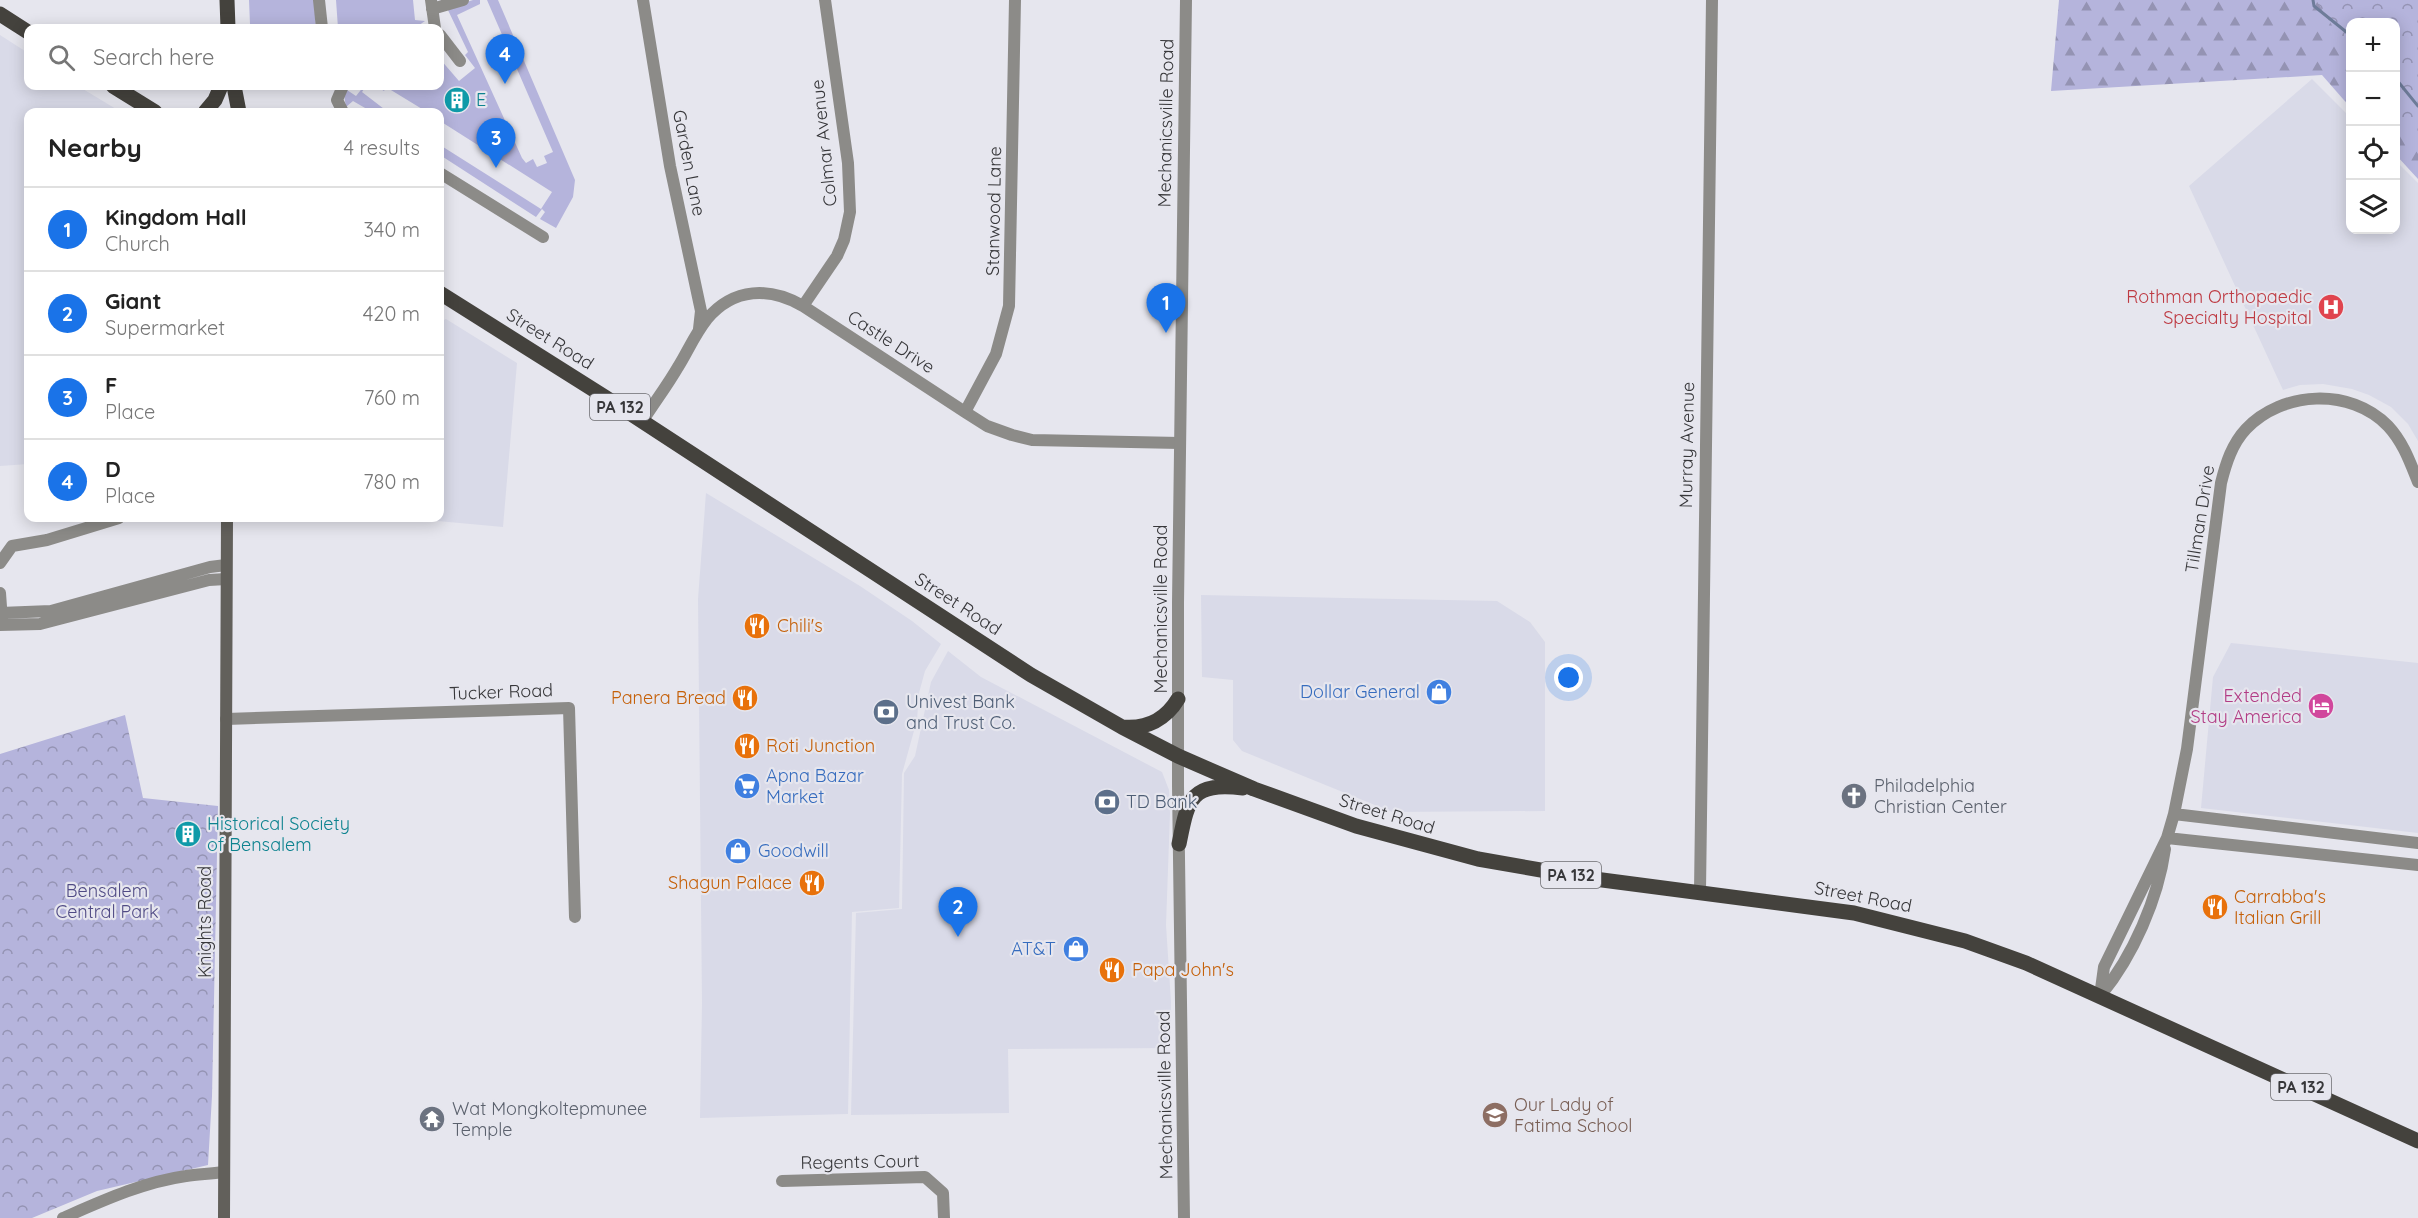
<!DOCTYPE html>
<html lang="en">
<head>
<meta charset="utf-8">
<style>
  body { margin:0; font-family:Quicksand,sans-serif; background:#f6f6f6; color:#222 }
  .controls { position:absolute; right:18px; top:18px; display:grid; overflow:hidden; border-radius:12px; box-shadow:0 3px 15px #0003 }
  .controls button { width:54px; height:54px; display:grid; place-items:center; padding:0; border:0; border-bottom:2px solid #e0e0e0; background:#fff; color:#222; font:30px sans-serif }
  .you { position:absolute; left:1569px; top:678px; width:21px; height:21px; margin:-15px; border:4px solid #fff; border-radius:50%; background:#1a73e8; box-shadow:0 0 0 9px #1a73e833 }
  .badge { display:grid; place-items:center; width:39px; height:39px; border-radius:50%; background:#1a73e8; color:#fff; font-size:20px; font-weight:700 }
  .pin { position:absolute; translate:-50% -50px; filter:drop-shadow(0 2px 3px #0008) }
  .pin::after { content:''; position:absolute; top:32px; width:21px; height:18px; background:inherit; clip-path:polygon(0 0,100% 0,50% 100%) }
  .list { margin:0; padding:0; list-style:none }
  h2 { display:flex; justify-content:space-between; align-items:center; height:78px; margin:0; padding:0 24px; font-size:26px }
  h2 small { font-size:20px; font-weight:400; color:#767676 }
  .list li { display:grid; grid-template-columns:39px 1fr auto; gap:18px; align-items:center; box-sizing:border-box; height:84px; padding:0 24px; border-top:2px solid #e0e0e0 }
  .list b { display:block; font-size:22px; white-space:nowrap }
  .list p { margin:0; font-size:20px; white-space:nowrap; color:#767676 }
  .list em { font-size:20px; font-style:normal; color:#767676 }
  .icon { flex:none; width:33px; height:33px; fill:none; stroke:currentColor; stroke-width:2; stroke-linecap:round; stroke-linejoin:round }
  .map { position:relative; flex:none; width:2418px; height:1218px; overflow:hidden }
  .search { position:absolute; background:#fff; box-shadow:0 3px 15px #0003; left:24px; top:24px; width:420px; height:66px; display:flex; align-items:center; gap:15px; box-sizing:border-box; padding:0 21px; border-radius:12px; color:#767676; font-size:22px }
  .panel { position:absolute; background:#fff; box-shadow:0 3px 15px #0003; left:24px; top:108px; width:420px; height:414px; border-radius:12px }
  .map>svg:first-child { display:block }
  .built { fill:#d9dae8 }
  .grass { fill:#b5b4dc }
  .forest { fill:url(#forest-firs) }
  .park { fill:url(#park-crowns) }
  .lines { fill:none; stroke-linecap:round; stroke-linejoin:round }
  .stream { stroke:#6e7c99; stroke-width:3 }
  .minor { stroke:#8c8b88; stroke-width:12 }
  .tertiary { stroke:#8c8b88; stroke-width:12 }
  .secondary { stroke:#62605b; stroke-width:12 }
  .primary { stroke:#44423d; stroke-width:15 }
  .labels { text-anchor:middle; stroke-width:4.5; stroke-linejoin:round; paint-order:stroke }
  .shield { fill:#e6e6ee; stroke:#6c6c70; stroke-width:1.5 }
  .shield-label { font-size:16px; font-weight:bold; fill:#37373a }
  .culture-label { font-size:18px; fill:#0d838f; stroke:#e6e6ee; text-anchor:start }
  .street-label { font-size:18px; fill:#37373a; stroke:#e6e6ee }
  .health-label { font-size:18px; fill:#be3a42; stroke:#e6e6ee; text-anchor:end }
  .food-label { font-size:18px; fill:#c56008; stroke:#e6e6ee; text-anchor:start }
  .shop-label { font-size:18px; fill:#366cbe; stroke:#e6e6ee; text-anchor:end }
  .hotel-label { font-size:18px; fill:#b23c85; stroke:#e6e6ee; text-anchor:end }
  .service-label { font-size:18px; fill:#4e5e75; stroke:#e6e6ee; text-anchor:start }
  .worship-label { font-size:18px; fill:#5b616d; stroke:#e6e6ee; text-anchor:start }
  .park-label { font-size:18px; fill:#504b85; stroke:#e6e6ee }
  .education-label { font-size:18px; fill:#785e54; stroke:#e6e6ee; text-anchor:start }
</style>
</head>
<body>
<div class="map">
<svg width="2418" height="1218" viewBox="0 0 2418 1218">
  <defs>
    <pattern id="forest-firs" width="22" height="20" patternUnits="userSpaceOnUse" patternTransform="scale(1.5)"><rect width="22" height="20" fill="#b5b4dc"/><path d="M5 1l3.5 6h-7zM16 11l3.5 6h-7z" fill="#9493b3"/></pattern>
    <pattern id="park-crowns" width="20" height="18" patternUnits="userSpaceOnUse" patternTransform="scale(1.5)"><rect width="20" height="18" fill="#b5b4dc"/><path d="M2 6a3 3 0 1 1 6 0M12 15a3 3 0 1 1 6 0" fill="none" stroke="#9493b3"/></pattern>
  </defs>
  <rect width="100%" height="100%" fill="#e6e6ee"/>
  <path class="built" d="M0,35L28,53V86H78L121,112H28V464L0,466Z
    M2312,79L2350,117V230H2396V161L2418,183V441L2408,424L2391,407L2369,395L2352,389L2323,384L2300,385L2283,390L2189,186Z
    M446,319L517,363L503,527L416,519L440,518V322Z
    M706,493L860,586L912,621L941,644L925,671L919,693L917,720L902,774L899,908L852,912L848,1114L700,1118L702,1003L698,599Z
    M1201,595L1497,601L1530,622L1545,642V811L1392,812L1242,751L1233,740V680L1202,677Z
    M2231,643L2418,663V833L2201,808L2213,677Z
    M948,651L981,677L1162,772L1169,790L1170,813L1166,925L1171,1002L1170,1048L1008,1049L1009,1113L851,1115L856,913L902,909L904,773L915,756L931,682Z"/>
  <path class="grass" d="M249,0H314L316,28H264L250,24Z
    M336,0H413L415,20L425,21L415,28H336H338Z
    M473,0H480V4L457,15L522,158L526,163L533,159L537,167L547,163L544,156L553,152L487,0H498L575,180L573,197L556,228L540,219L545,212L542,209L536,217L440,155V145L541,209L552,192L440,121V112H427L386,87L384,91L376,86H440V59L459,81L475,68L465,55L468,52L447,8Z
    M364,86H366L362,92L388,112H372L353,101L346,107L344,95L347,90L356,96Z"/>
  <path class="forest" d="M2059,0H2418V179L2396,155V22H2350V107L2322,75L2051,91Z"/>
  <path class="park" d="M2316,0H2418V146L2396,119V22H2350V54Z
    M125,715L143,798L218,806L212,1096L208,1165L97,1191L32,1218H0V754Z"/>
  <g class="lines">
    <path class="stream" d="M2313,0L2314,6L2350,35
      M2396,79L2418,106"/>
    <path class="minor" d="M319,0L322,28
      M431,0L435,28
      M643,0L670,166L701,311L699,329
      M432,9L463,0
      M440,35L460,61
      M343,112L337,100L343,86
      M440,173L543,237
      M803,306L837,256L844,240L850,212L848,163L825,0
      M965,412L996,354L1009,306L1015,0
      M642,422C654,403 667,386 678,367C688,351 695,334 707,319C734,287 770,287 803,306L965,412L987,426L1012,435L1032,440L1180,443
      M0,563L12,546L47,540L119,518
      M0,593L2,621
      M0,613L51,611L210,567L226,565
      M0,625L40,624L209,580L226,579
      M226,719L569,708L575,917
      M2174,814L2418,843
      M2167,838L2418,865
      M1700,891L1712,0
      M2101,995C2133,956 2158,899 2165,849
      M2100,996L2104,967L2167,838L2174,814L2187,749L2221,483C2226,463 2232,444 2246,429C2282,391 2350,387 2388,426C2403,442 2410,462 2418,482
      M782,1181L925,1177L943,1193L944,1218
      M63,1218C102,1201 143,1182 186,1176C198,1174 210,1174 223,1172"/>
    <path class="tertiary" d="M1184,1218L1178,786V603L1186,0"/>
    <path class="secondary" d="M224,1218L227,518"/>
    <path class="primary" d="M227,0L228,28
      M0,14L28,32
      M113,86L155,112
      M234,86L239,112
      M205,112L215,100L221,86
      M440,293L605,397L1031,675L1122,727L1178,756L1254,789L1356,826L1478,859L1587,878L1854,913L1965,941L2026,963L2418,1141
      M1123,727C1147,729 1166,719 1178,699
      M1179,844C1188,799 1190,782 1243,788"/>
  </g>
  <defs>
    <symbol id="building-disc" viewBox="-11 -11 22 22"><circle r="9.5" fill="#0f9aa8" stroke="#e6e6ee"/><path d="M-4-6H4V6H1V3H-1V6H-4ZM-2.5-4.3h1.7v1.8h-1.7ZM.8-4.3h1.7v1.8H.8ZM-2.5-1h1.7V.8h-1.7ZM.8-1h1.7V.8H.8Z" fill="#fff"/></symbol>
    <symbol id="hospital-disc" viewBox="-11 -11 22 22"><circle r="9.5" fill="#e0444e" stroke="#e6e6ee"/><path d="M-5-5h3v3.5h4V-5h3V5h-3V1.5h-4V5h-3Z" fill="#fff"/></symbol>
    <symbol id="restaurant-disc" viewBox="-11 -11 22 22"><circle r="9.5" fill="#e8710a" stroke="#e6e6ee"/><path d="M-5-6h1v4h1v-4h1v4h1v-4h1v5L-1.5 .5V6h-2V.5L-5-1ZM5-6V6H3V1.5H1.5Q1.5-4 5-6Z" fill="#fff"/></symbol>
    <symbol id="shop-disc" viewBox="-11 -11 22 22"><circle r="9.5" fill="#3f7fe0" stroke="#e6e6ee"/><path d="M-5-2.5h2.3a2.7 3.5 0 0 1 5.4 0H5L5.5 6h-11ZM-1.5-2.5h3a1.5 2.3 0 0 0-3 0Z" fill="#fff"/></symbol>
    <symbol id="hotel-disc" viewBox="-11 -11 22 22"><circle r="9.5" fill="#d1479c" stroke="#e6e6ee"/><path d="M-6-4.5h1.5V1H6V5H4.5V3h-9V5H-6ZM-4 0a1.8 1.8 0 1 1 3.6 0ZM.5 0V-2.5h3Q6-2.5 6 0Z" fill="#fff"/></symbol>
    <symbol id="bank-disc" viewBox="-11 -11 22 22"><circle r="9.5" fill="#5c6f8a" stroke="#e6e6ee"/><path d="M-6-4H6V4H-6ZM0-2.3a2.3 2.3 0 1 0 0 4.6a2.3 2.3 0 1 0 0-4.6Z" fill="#fff"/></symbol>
    <symbol id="supermarket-disc" viewBox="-11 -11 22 22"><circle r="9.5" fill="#3f7fe0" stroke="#e6e6ee"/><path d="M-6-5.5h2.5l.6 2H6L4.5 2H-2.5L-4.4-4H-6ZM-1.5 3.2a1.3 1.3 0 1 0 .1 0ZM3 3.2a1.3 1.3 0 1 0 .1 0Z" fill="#fff"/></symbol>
    <symbol id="church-disc" viewBox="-11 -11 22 22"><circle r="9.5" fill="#6b7280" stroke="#e6e6ee"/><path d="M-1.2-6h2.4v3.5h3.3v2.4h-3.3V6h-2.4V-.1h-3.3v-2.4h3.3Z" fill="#fff"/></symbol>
    <symbol id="school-disc" viewBox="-11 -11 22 22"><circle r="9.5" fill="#8d6e63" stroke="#e6e6ee"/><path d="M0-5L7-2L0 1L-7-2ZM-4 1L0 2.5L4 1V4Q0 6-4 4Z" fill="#fff"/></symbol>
    <symbol id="temple-disc" viewBox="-11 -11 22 22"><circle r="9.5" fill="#6b7280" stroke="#e6e6ee"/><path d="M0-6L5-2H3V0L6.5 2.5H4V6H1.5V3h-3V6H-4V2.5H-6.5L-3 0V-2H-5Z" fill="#fff"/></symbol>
  </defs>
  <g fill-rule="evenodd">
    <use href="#building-disc" x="442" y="85" width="30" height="30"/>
    <use href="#hospital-disc" x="2316" y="292" width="30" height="30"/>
    <use href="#restaurant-disc" x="742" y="611" width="30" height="30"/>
    <use href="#shop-disc" x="1424" y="677" width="30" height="30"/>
    <use href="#restaurant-disc" x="730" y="683" width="30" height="30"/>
    <use href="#hotel-disc" x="2306" y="691" width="30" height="30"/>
    <use href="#bank-disc" x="871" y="697" width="30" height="30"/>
    <use href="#restaurant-disc" x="732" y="731" width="30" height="30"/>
    <use href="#supermarket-disc" x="732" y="771" width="30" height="30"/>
    <use href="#church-disc" x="1839" y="781" width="30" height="30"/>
    <use href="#bank-disc" x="1092" y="787" width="30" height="30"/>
    <use href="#building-disc" x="173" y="819" width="30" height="30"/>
    <use href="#shop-disc" x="723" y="836" width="30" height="30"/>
    <use href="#restaurant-disc" x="797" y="868" width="30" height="30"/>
    <use href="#restaurant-disc" x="2200" y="892" width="30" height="30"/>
    <use href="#shop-disc" x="1061" y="934" width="30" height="30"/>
    <use href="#restaurant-disc" x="1097" y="955" width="30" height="30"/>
    <use href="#school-disc" x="1480" y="1100" width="30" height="30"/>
    <use href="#temple-disc" x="417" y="1104" width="30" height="30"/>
  </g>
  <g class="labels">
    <g class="shield">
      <rect x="590" y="394" width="60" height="26" rx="4.5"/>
      <rect x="1541" y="862" width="60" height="26" rx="4.5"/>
      <rect x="2271" y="1074" width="60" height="26" rx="4.5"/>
    </g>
    <g class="shield-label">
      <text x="620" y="413">PA 132</text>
      <text x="1571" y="881">PA 132</text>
      <text x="2301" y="1093">PA 132</text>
    </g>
    <g class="culture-label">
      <text x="476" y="106">E</text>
      <text x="207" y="830">Historical Society<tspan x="207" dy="21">of Bensalem</tspan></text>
    </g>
    <g class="street-label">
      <text transform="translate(1166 123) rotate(-89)" y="6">Mechanicsville Road</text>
      <text transform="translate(824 143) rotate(-96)" y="6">Colmar Avenue</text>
      <text transform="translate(689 163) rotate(79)" y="6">Garden Lane</text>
      <text transform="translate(994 211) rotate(-89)" y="6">Stanwood Lane</text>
      <text transform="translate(550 339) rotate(32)" y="6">Street Road</text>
      <text transform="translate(891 342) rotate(33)" y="6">Castle Drive</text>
      <text transform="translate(1687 445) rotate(-89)" y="6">Murray Avenue</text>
      <text transform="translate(2200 519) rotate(-81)" y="6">Tillman Drive</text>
      <text transform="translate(958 604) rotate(33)" y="6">Street Road</text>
      <text transform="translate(1161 609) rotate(-90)" y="6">Mechanicsville Road</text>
      <text transform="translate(501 692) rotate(-2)" y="6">Tucker Road</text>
      <text transform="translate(1387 814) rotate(17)" y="6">Street Road</text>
      <text transform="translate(1863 897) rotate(11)" y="6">Street Road</text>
      <text transform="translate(205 922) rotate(-90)" y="6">Knights Road</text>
      <text transform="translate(1165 1095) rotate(-91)" y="6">Mechanicsville Road</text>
      <text transform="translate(860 1162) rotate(-1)" y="6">Regents Court</text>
    </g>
    <g class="health-label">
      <text x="2312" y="303">Rothman Orthopaedic<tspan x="2312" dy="21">Specialty Hospital</tspan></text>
    </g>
    <g class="food-label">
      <text x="777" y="632">Chili's</text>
      <text x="726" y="704" text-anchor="end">Panera Bread</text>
      <text x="766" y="752">Roti Junction</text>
      <text x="792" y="889" text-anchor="end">Shagun Palace</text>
      <text x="2234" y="903">Carrabba's<tspan x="2234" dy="21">Italian Grill</tspan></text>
      <text x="1132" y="976">Papa John's</text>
    </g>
    <g class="shop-label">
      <text x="1420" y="698">Dollar General</text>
      <text x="766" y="782" text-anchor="start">Apna Bazar<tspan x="766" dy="21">Market</tspan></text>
      <text x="758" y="857" text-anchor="start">Goodwill</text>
      <text x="1056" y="955">AT&amp;T</text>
    </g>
    <g class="hotel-label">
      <text x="2302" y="702">Extended<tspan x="2302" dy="21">Stay America</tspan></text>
    </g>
    <g class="service-label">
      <text x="906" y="708">Univest Bank<tspan x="906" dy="21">and Trust Co.</tspan></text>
      <text x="1126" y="808">TD Bank</text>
    </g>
    <g class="worship-label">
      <text x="1874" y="792">Philadelphia<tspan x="1874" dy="21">Christian Center</tspan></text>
      <text x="452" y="1115">Wat Mongkoltepmunee<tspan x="452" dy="21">Temple</tspan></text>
    </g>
    <g class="park-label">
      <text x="107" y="897">Bensalem<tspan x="107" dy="21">Central Park</tspan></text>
    </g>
    <g class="education-label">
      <text x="1514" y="1111">Our Lady of<tspan x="1514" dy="21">Fatima School</tspan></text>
    </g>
  </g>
</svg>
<div class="controls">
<button>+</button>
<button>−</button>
<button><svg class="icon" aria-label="locate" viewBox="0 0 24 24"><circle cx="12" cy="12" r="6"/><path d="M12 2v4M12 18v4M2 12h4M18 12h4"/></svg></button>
<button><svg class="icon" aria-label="layers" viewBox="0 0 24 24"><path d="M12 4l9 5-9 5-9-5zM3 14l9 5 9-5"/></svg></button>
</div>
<div class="you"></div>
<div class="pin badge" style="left:1166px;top:333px">1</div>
<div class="pin badge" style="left:958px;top:937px">2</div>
<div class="pin badge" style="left:496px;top:168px">3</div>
<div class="pin badge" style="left:505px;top:84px">4</div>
<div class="search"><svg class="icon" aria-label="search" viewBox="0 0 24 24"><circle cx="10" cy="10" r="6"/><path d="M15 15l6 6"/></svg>Search here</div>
<section class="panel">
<h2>Nearby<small>4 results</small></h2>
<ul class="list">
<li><span class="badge">1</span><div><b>Kingdom Hall</b><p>Church</p></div><em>340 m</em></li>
<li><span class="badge">2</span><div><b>Giant</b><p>Supermarket</p></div><em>420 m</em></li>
<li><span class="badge">3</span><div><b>F</b><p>Place</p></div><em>760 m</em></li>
<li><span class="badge">4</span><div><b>D</b><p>Place</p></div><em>780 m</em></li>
</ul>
</section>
</div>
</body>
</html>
